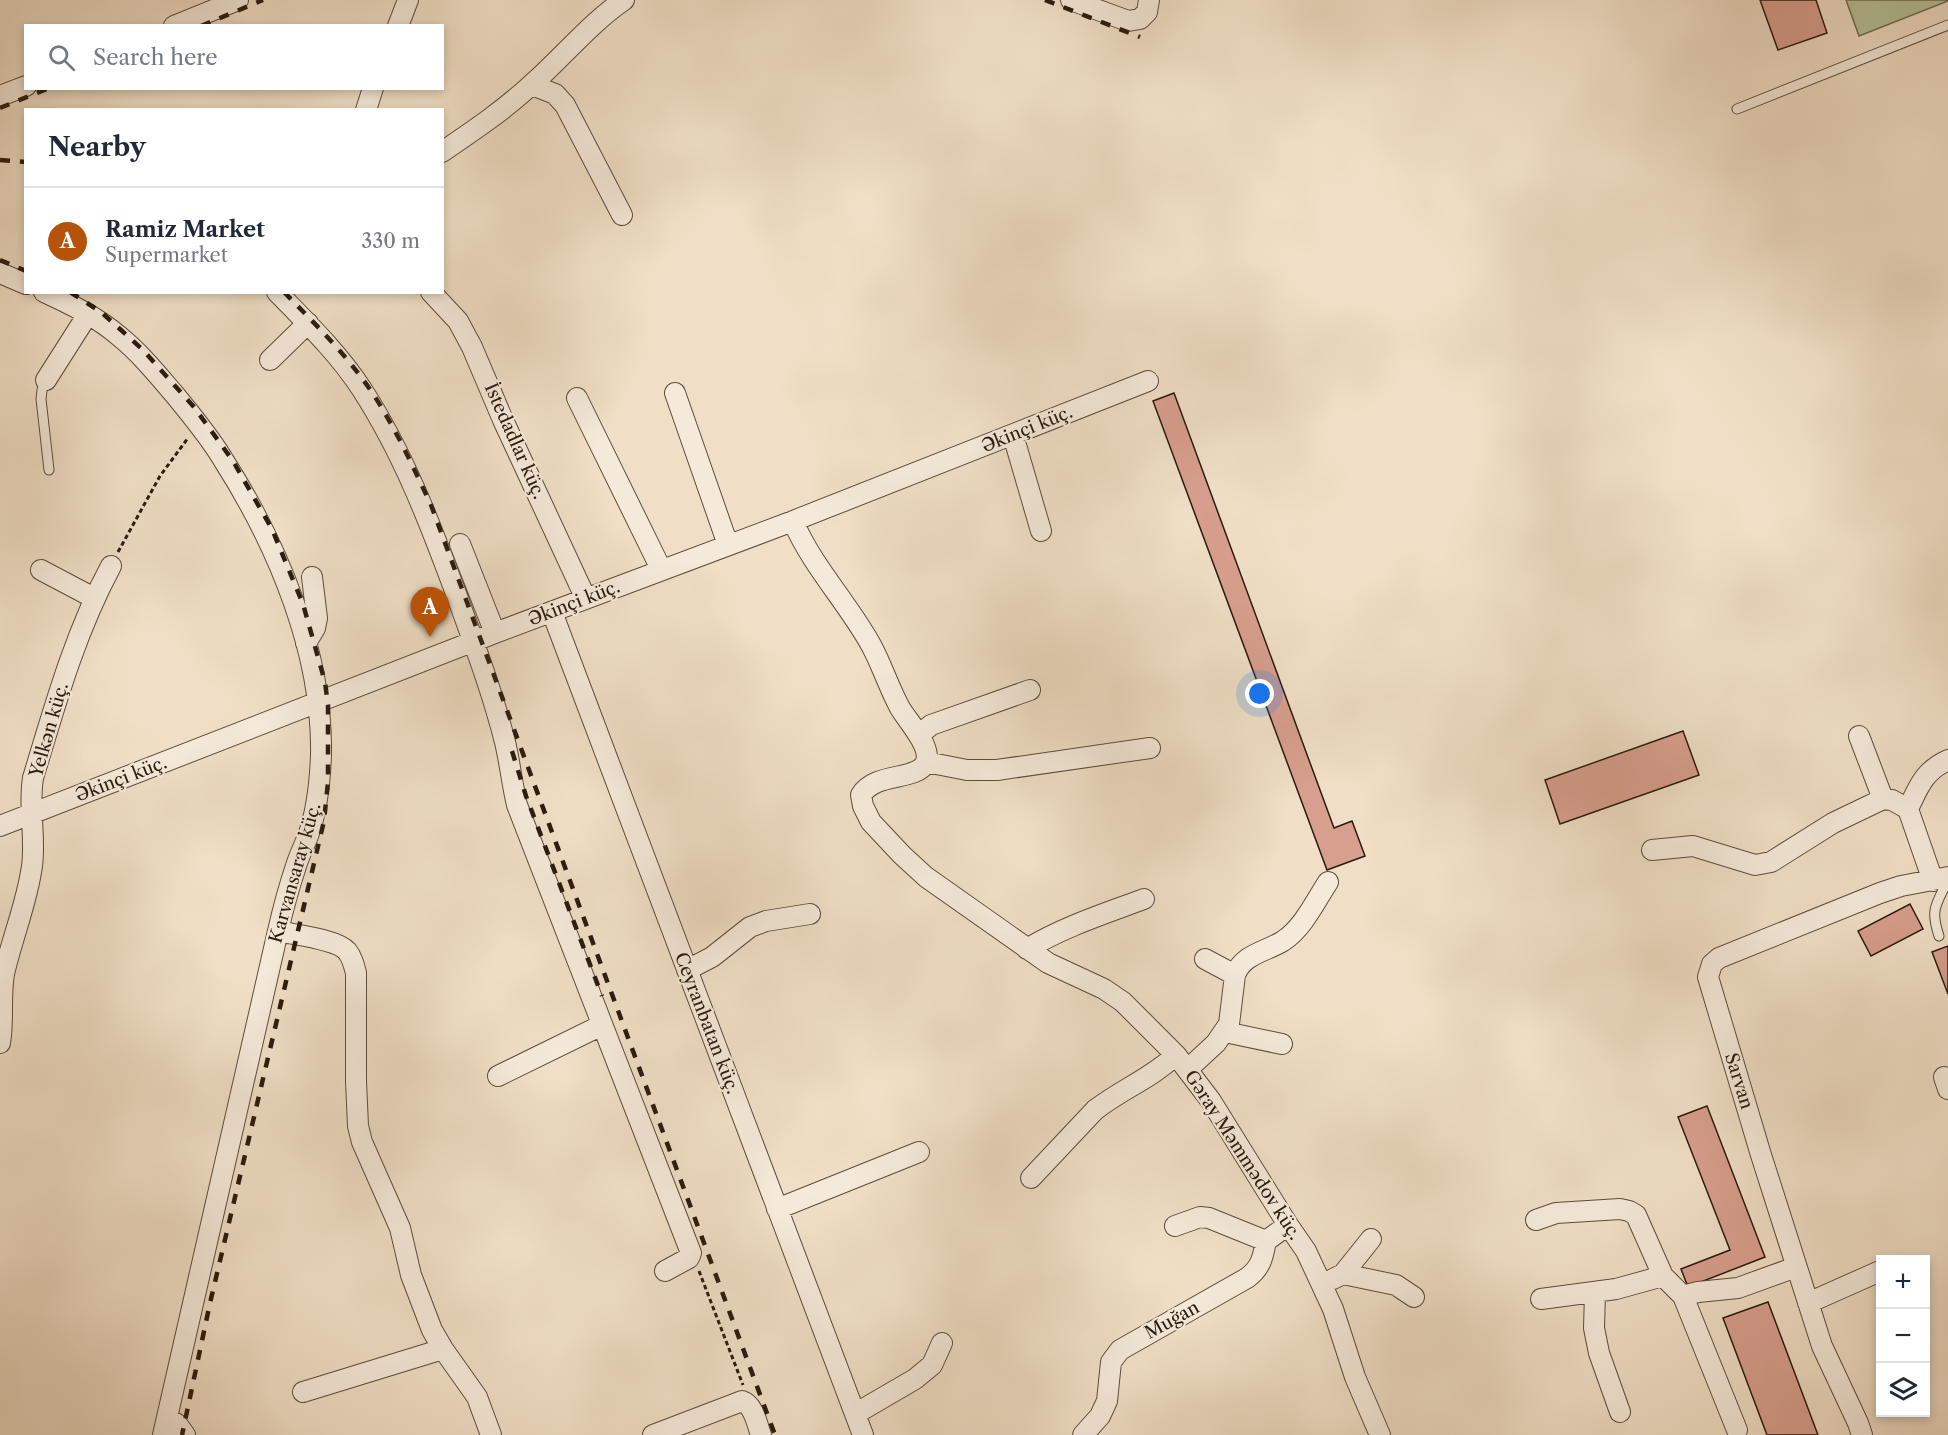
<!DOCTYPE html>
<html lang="en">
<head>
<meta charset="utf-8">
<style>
  body { margin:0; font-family:"Libre Caslon Text",serif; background:#f2f2f3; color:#1f2937 }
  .controls { position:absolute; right:18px; bottom:18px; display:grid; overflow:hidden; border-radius:0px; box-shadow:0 3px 9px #0003 }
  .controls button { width:54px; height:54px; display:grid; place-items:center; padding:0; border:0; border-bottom:2px solid #e0e1e3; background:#fff; color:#1f2937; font:30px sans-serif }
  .you { position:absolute; left:1260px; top:694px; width:21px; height:21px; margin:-15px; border:4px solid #fff; border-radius:50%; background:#1a73e8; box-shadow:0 0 0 9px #1a73e833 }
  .badge { display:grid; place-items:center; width:39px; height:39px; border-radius:50%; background:#b45309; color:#fff; font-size:20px; font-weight:700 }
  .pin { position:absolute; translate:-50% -50px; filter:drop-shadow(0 2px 3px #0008) }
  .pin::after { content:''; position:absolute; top:32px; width:21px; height:18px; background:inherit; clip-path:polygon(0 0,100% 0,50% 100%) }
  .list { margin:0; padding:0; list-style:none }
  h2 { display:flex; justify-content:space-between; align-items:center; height:78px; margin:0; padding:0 24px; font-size:26px }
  h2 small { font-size:20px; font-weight:400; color:#747a83 }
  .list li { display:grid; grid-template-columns:39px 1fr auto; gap:18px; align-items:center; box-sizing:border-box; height:108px; padding:0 24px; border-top:2px solid #e0e1e3 }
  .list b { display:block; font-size:22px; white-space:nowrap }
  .list p { margin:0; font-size:20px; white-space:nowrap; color:#747a83 }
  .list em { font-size:20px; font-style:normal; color:#747a83 }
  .icon { flex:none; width:33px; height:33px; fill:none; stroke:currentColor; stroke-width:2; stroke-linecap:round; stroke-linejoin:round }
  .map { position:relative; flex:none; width:1948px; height:1435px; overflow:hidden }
  .search { position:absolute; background:#fff; box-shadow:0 3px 9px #0003; left:24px; top:24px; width:420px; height:66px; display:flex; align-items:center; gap:15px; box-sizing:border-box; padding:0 21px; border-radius:0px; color:#747a83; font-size:22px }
  .panel { position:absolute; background:#fff; box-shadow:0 3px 9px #0003; left:24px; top:108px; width:420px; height:186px; border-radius:0px }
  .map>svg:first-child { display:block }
  .green { fill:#b6c298; stroke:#706e53; stroke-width:1.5 }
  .building { fill:#d89f8e; stroke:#2a1b0e; stroke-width:1.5 }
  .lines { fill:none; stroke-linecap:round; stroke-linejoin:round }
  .lane-casing { stroke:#5c4c3c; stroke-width:11 }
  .street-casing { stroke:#5c4c3c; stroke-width:22 }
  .path { stroke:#2a1b0e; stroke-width:3; stroke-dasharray:4.5 3; stroke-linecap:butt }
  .lane { stroke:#f5eada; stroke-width:9 }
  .street { stroke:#f5eada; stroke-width:20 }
  .rail { stroke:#2a1b0e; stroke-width:4.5; stroke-dasharray:10 10; stroke-linecap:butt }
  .labels { text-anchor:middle; stroke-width:4.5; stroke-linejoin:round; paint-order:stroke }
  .street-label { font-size:18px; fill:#2a1b0e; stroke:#f5eada }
</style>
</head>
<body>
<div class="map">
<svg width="1948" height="1435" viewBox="0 0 1948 1435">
  <rect width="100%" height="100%" fill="#f0dfc6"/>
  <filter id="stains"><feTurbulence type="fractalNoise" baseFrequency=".00333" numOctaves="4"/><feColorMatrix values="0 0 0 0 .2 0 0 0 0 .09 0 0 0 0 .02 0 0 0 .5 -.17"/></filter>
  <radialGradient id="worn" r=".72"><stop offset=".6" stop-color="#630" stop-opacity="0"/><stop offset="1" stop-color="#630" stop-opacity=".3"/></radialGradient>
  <path class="green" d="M1846,0H1948V1L1859,36Z"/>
  <path class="building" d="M1760,0H1816L1827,33L1778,50Z
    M1174,393L1334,828L1352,821L1365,856L1327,870L1153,401Z
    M1683,731L1699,775L1560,824L1545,780Z
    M1910,904L1923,929L1871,956L1858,931Z
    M1948,946V994L1932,952Z
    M1707,1106L1765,1257L1688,1287L1681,1269L1730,1250L1678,1117Z
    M1768,1302L1818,1435H1767L1723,1318Z"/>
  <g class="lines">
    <defs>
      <path id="lane" d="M1737,109L1948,25
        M46,380L42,390L41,399L49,470
        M1939,936C1930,909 1936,905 1948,880"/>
      <path id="street" d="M1071,0L1128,21L1140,19L1147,12L1149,0
        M174,26L238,0
        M398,26L408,0
        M532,85L555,94L565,105L622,215
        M0,96L26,86
        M366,110L373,88
        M442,152C473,131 504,110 531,85C563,57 589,24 624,0
        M0,273L26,284
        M44,292C70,304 97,317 119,336C140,353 157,374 175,395C192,416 210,437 224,461C278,546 323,653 321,755C320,782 317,811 308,836C304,846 299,856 296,866C289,887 283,909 278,931L163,1435
        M277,292C307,323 338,353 361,388C404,454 431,526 458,599C475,646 493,694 505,742C510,763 512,784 517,805L691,1253L689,1258L665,1271
        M431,292L458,321L472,347L503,420L586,599
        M270,360L308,323
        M46,380L88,314
        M675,393L728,545
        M577,398L661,569
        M1013,435L1041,531
        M793,521C812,566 848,603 871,645C882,665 889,688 900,708C908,722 934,748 925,764C915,781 875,772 861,795L863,806L871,822L902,855L926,877L1048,963L1104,989L1123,1002L1176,1055L1211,1101L1288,1225L1306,1251L1333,1309L1355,1377L1380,1435
        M460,544L495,633
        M41,570L94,598
        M552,612L863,1435
        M306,643L315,628L317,618L312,577
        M919,735L931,725L1030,690
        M1859,736L1883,799
        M926,762L967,770H997L1150,748
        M1908,809L1933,881
        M0,826L495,633L793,521L1148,381
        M1652,850L1693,846L1755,865L1771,862L1833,823L1883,799L1892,800L1908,809C1919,786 1924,771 1948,760
        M278,931C295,935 336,939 347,951C352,957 354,965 356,973V1081L358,1126L362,1142L400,1228L411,1275L432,1330L443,1349L477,1397L491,1435
        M1027,949C1063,927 1104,914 1144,899
        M1205,959L1235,975
        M687,970L712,957L750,927L766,921L810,914
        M1225,1032L1282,1044
        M0,1043C4,1020 0,997 4,974C12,938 27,903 32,866C36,837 28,807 33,778C55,705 75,633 111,566
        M1188,1069L1216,1043L1229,1024L1235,975C1243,954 1265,952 1283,941C1303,928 1315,902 1328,882
        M498,1076L602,1025
        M1944,1077L1948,1089
        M1031,1178L1095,1110C1122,1089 1150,1079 1176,1055
        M777,1209L919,1152
        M1536,1220L1556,1213L1620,1209L1629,1211L1636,1215L1663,1276L1683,1296L1737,1430
        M1175,1226L1200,1217L1209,1218L1266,1241
        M1343,1274L1396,1285L1414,1297
        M1333,1279L1343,1274L1371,1239
        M1595,1293L1594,1328L1599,1353L1620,1412
        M1683,1296L1698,1292L1738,1288L1796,1267
        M1541,1299L1616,1289L1663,1276
        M1808,1303L1880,1271
        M303,1392L443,1349
        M855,1414L915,1379L932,1365L942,1343
        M167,1418L177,1424L185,1435
        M653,1435L742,1401C754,1405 757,1424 761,1435
        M1083,1435L1100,1416L1107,1401L1111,1362L1120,1350L1247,1278C1261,1268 1263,1257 1266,1241L1288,1225
        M1862,1435L1858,1423L1822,1346L1761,1155L1708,977L1712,964L1719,958L1880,893L1901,886L1948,877"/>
    </defs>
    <use href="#lane" class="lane-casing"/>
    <use href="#street" class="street-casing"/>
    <path class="path" d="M118,552L160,476L188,438
      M699,1271L743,1385"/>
    <use href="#lane" class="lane"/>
    <use href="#street" class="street"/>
    <path class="rail" d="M1045,0L1140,37
      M201,26L263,0
      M0,108L49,88
      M0,160L26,162
      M0,260L26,271
      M70,292L101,312L142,349L194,407L233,461L272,529L303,604L325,682L328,705V782L324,821L210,1303L182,1435
      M284,292C320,329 357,365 383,410C401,440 416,473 431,505L775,1435
      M512,751L526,796L602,996"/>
  </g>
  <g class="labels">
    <g class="street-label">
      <text transform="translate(1027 429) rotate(-22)" y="6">Əkinçi küç.</text>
      <text transform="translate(515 441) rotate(66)" y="6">İstedadlar küç.</text>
      <text transform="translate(574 603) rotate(-21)" y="6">Əkinçi küç.</text>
      <text transform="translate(49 730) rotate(-74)" y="6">Yelkən küç.</text>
      <text transform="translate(121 779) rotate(-21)" y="6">Əkinçi küç.</text>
      <text transform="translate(295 873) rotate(-74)" y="6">Karvansaray küç.</text>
      <text transform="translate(707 1023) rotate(69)" y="6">Ceyranbatan küç.</text>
      <text transform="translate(1739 1081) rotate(73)" y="6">Sarvan</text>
      <text transform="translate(1243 1155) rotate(57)" y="6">Gəray Məmmədov küç.</text>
      <text transform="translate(1172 1320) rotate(-29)" y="6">Muğan</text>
    </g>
  </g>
  <rect width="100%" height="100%" filter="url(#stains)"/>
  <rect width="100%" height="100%" fill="url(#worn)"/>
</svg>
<div class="controls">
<button>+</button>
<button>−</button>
<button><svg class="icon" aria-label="layers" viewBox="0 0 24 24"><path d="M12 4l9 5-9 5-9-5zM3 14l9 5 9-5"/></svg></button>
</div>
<div class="you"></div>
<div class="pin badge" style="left:430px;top:637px">A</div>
<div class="search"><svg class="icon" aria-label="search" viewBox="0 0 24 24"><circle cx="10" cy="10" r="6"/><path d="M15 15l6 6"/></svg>Search here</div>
<section class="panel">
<h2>Nearby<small></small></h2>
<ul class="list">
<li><span class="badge">A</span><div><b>Ramiz Market</b><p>Supermarket</p></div><em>330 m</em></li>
</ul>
</section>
</div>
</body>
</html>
